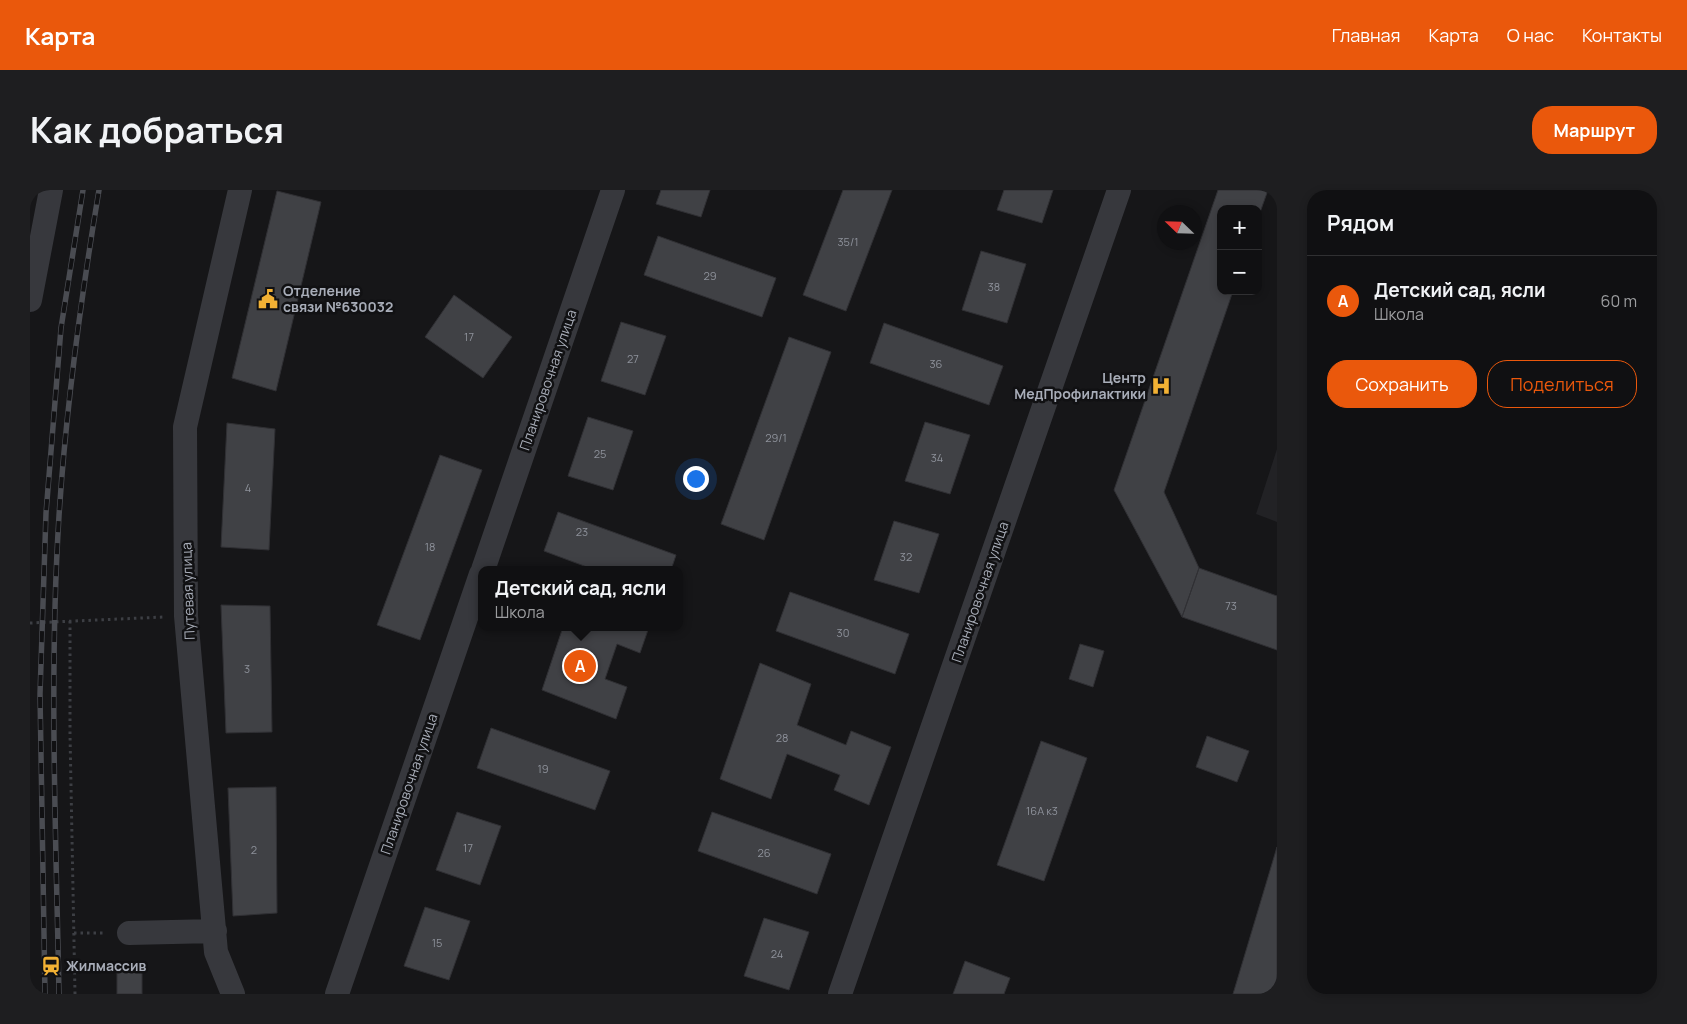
<!DOCTYPE html>
<html lang="ru">
<head>
<meta charset="utf-8">
<style>
  body { margin:0; font-family:Manrope,sans-serif; background:#1e1e20; color:#f1f3f6 }
  .controls { position:absolute; right:15px; top:15px; display:grid; overflow:hidden; border-radius:10px; box-shadow:0 2px 8px #0003 }
  .controls button { width:45px; height:45px; display:grid; place-items:center; padding:0; border:0; border-bottom:1px solid #303032; background:#101012; color:#f1f3f6; font:25px sans-serif }
  .compass { position:absolute; left:1127px; top:15px; width:45px; height:45px; border-radius:50%; background:#101012; box-shadow:0 2px 8px #0003; rotate:293deg }
  .you { position:absolute; left:665px; top:288px; width:18px; height:18px; margin:-12px; border:4px solid #fff; border-radius:50%; background:#1a73e8; box-shadow:0 0 0 8px #1a73e833 }
  .badge { display:grid; place-items:center; width:32px; height:32px; border-radius:50%; background:#ea580c; color:#fff; font-size:16px; font-weight:700 }
  .pin { position:absolute; translate:-50% -50%; border:2px solid #fff; box-shadow:0 1px 5px #0006 }
  .popup { position:absolute; left:448px; top:376px; width:205px; height:65px; box-sizing:border-box; display:grid; place-content:center; border-radius:10px; background:#101012; filter:drop-shadow(0 1px 4px #0005); font-size:16px; white-space:nowrap; color:#9c9d9f }
  .popup b { font-size:19px; color:#f1f3f6 }
  .popup::after { content:''; position:absolute; left:50%; top:100%; margin-left:-10px; border:10px solid transparent; border-top-color:#101012 }
  .list { margin:0; padding:0; list-style:none }
  h2 { display:flex; justify-content:space-between; align-items:center; height:65px; margin:0; padding:0 20px; font-size:21px }
  h2 small { font-size:16px; font-weight:400; color:#9c9d9f }
  .list li { display:grid; grid-template-columns:32px 1fr auto; gap:15px; align-items:center; box-sizing:border-box; height:90px; padding:0 20px; border-top:1px solid #303032 }
  .list b { display:block; font-size:19px; white-space:nowrap }
  .list p { margin:0; font-size:16px; white-space:nowrap; color:#9c9d9f }
  .list em { font-size:16px; font-style:normal; color:#9c9d9f }
  .actions { display:flex; gap:10px; padding:15px 20px }
  .actions a { flex:1; padding:11px 0; border:1px solid #ea580c; border-radius:20px; text-align:center; font-size:18px; color:#ea580c }
  .actions .main { background:#ea580c; color:#fff }
  .map { position:relative; flex:none; width:1247px; height:804px; overflow:hidden; border-radius:20px }
  header { display:flex; align-items:center; gap:30px; box-sizing:border-box; height:70px; padding:0 25px; background:#ea580c; color:#fff }
  header strong { font-size:24px }
  nav { display:flex; gap:28px; margin-inline-start:auto; font-size:18px }
  .intro { display:flex; align-items:center; justify-content:space-between; box-sizing:border-box; height:120px; padding:0 30px }
  h1 { margin:0; font-size:35px }
  .button { padding:12px 22px; border-radius:20px; background:#ea580c; color:#fff; font-size:18px; font-weight:700 }
  main { display:flex; gap:30px; padding:0 30px }
  aside { flex:1; background:#101012; border-radius:20px; box-shadow:0 2px 8px #0003 }
  .map>svg:first-child { display:block }
  .built { fill:#222225 }
  .building { fill:#404145; stroke:#303034 }
  .lines { fill:none; stroke-linecap:round; stroke-linejoin:round }
  .path { stroke:#3d3f44; stroke-width:3; stroke-dasharray:2.5 4; stroke-linecap:butt }
  .minor { stroke:#37383d; stroke-width:24 }
  .rail-casing { stroke:#4a4c52; stroke-width:5.5 }
  .rail { stroke:#111113; stroke-width:4; stroke-dasharray:11; stroke-linecap:butt }
  .labels { text-anchor:middle; stroke-width:5; stroke-linejoin:round; paint-order:stroke }
  .number-label { font-size:11px; fill:#8e929b }
  .poi-label { font-size:14px; font-weight:bold; fill:#a8adb8; stroke:#111113; text-anchor:start }
  .street-label { font-size:14px; fill:#a8adb8; stroke:#111113 }
</style>
</head>
<body>
<header>
<strong>Карта</strong>
<nav><a>Главная</a><a>Карта</a><a>О нас</a><a>Контакты</a></nav>
</header>
<div class="intro"><h1>Как добраться</h1><a class="button">Маршрут</a></div>
<main>
<div class="map">
<svg width="1247" height="804" viewBox="0 0 1247 804">
  <rect width="100%" height="100%" fill="#161618"/>
  <path class="built" d="M1247,259V332L1226,324Z"/>
  <path class="building" d="M631,0H680L671,27L626,14Z
    M813,0H862L816,121L773,105Z
    M974,0H1023L1012,33L967,20Z
    M1188,0H1238L1228,28V19H1191V101H1203L1134,302L1169,378L1152,427L1084,300Z
    M247,1L291,12L246,201L202,188Z
    M628,46L746,88L732,127L614,85Z
    M951,61L996,74L977,133L932,120Z
    M424,105L482,147L453,188L395,147Z
    M591,132L636,146L615,205L571,191Z
    M854,133L973,176L959,215L840,173Z
    M759,147L801,162L734,350L691,334Z
    M558,227L603,241L583,300L538,286Z
    M895,232L940,245L920,304L875,291Z
    M197,233L245,239L239,360L191,357Z
    M410,265L452,280L390,450L347,435Z
    M528,322L646,365L641,380H565L514,361Z
    M864,331L909,344L889,403L844,390Z
    M1169,378L1247,406V460L1152,427Z
    M760,402L879,444L865,484L746,441Z
    M191,415L240,416L242,542L196,543Z
    M533,437H619L610,463L587,454L575,489L597,497L586,529L512,500Z
    M1050,454L1074,461L1063,497L1039,489Z
    M730,473L781,494L767,535L816,555L821,541L861,557L839,615L804,600L810,585L757,564L741,609L690,589Z
    M461,538L580,581L565,620L447,578Z
    M1177,546L1219,561L1207,592L1166,577Z
    M1011,551L1057,568L1014,691L967,675Z
    M246,597L247,723L203,726L198,598Z
    M427,622L471,636L450,695L406,680Z
    M682,622L801,664L787,704L668,661Z
    M1247,657V804H1203Z
    M395,717L440,731L419,790L374,776Z
    M734,728L779,742L759,800L714,786Z
    M935,771L980,788L974,804H923Z
    M87,776H112V804H87Z"/>
  <g class="lines">
    <path class="path" d="M40,431V544L45,804
      M0,433L134,427
      M44,743H76"/>
    <path class="minor" d="M0,110L21,0
      M453,380L583,0
      M99,743L185,741
      M203,804L186,762L156,426L155,237L210,0
      M307,804L451,384
      M810,804L1089,0"/>
    <defs>
      <path id="rail" d="M15,804L10,504L16,323L31,138L53,0
        M29,804C26,645 19,485 29,326C36,216 51,108 69,0"/>
    </defs>
    <use href="#rail" class="rail-casing"/>
    <use href="#rail" class="rail"/>
  </g>
  <defs>
    <symbol id="civic-bare" viewBox="-9 -9 18 18"><path d="M-.6-6.5H3V-4.5H.6V-3L4-1V1h2V6H-6V1h2V-1L-.6-3ZM-1.2 2.5V6h2.4V2.5Z" fill="#f2b134" stroke="#111113" stroke-width="2.5" paint-order="stroke"/></symbol>
    <symbol id="hospital-bare" viewBox="-9 -9 18 18"><path d="M-5-5h3v3.5h4V-5h3V5h-3V1.5h-4V5h-3Z" fill="#f2b134" stroke="#111113" stroke-width="2.5" paint-order="stroke"/></symbol>
    <symbol id="station-bare" viewBox="-9 -9 18 18"><path d="M-3-6H3Q5-6 5-4V2Q5 4 3 4L4.5 6H3L1.5 4h-3L-3 6H-4.5L-3 4Q-5 4-5 2V-4Q-5-6-3-6ZM-3.5-4v3h7v-3ZM-3.5 1v1.5H-2V1ZM2 1v1.5H3.5V1Z" fill="#f2b134" stroke="#111113" stroke-width="2.5" paint-order="stroke"/></symbol>
  </defs>
  <g fill-rule="evenodd">
    <use href="#civic-bare" x="224" y="95" width="28" height="28"/>
    <use href="#hospital-bare" x="1117" y="182" width="28" height="28"/>
    <use href="#station-bare" x="7" y="762" width="28" height="28"/>
  </g>
  <g class="labels">
    <g class="number-label">
      <text x="818" y="56">35/1</text>
      <text x="680" y="90">29</text>
      <text x="964" y="101">38</text>
      <text x="439" y="151">17</text>
      <text x="603" y="173">27</text>
      <text x="906" y="178">36</text>
      <text x="746" y="252">29/1</text>
      <text x="570" y="268">25</text>
      <text x="907" y="272">34</text>
      <text x="218" y="302">4</text>
      <text x="552" y="346">23</text>
      <text x="400" y="361">18</text>
      <text x="876" y="371">32</text>
      <text x="1201" y="420">73</text>
      <text x="813" y="447">30</text>
      <text x="217" y="483">3</text>
      <text x="752" y="552">28</text>
      <text x="513" y="583">19</text>
      <text x="1012" y="625">16А к3</text>
      <text x="438" y="662">17</text>
      <text x="224" y="664">2</text>
      <text x="734" y="667">26</text>
      <text x="407" y="757">15</text>
      <text x="747" y="768">24</text>
    </g>
    <g class="poi-label">
      <text x="253" y="106">Отделение<tspan x="253" dy="16">связи №630032</tspan></text>
      <text x="1116" y="193" text-anchor="end">Центр<tspan x="1116" dy="16">МедПрофилактики</tspan></text>
      <text x="36" y="781">Жилмассив</text>
    </g>
    <g class="street-label">
      <text transform="translate(518 190) rotate(-71)" y="5">Планировочная улица</text>
      <text transform="translate(158 401) rotate(-92)" y="5">Путевая улица</text>
      <text transform="translate(950 402) rotate(-71)" y="5">Планировочная улица</text>
      <text transform="translate(379 594) rotate(-71)" y="5">Планировочная улица</text>
    </g>
  </g>
</svg>
<div class="controls">
<button>+</button>
<button>−</button>
</div>
<svg class="compass" viewBox="-18 -18 36 36"><path d="M0-13l5 13h-10z" fill="#e53935"/><path d="M0 13l5-13h-10z" fill="#9c9d9f"/></svg>
<div class="you"></div>
<div class="pin badge" style="left:550px;top:476px">A</div>
<div class="popup"><b>Детский сад, ясли</b>Школа</div>
</div>
<aside>
<h2>Рядом<small></small></h2>
<ul class="list">
<li><span class="badge">A</span><div><b>Детский сад, ясли</b><p>Школа</p></div><em>60 m</em></li>
</ul>
<div class="actions"><a class="main">Сохранить</a><a>Поделиться</a></div>
</aside>
</main>
</body>
</html>
